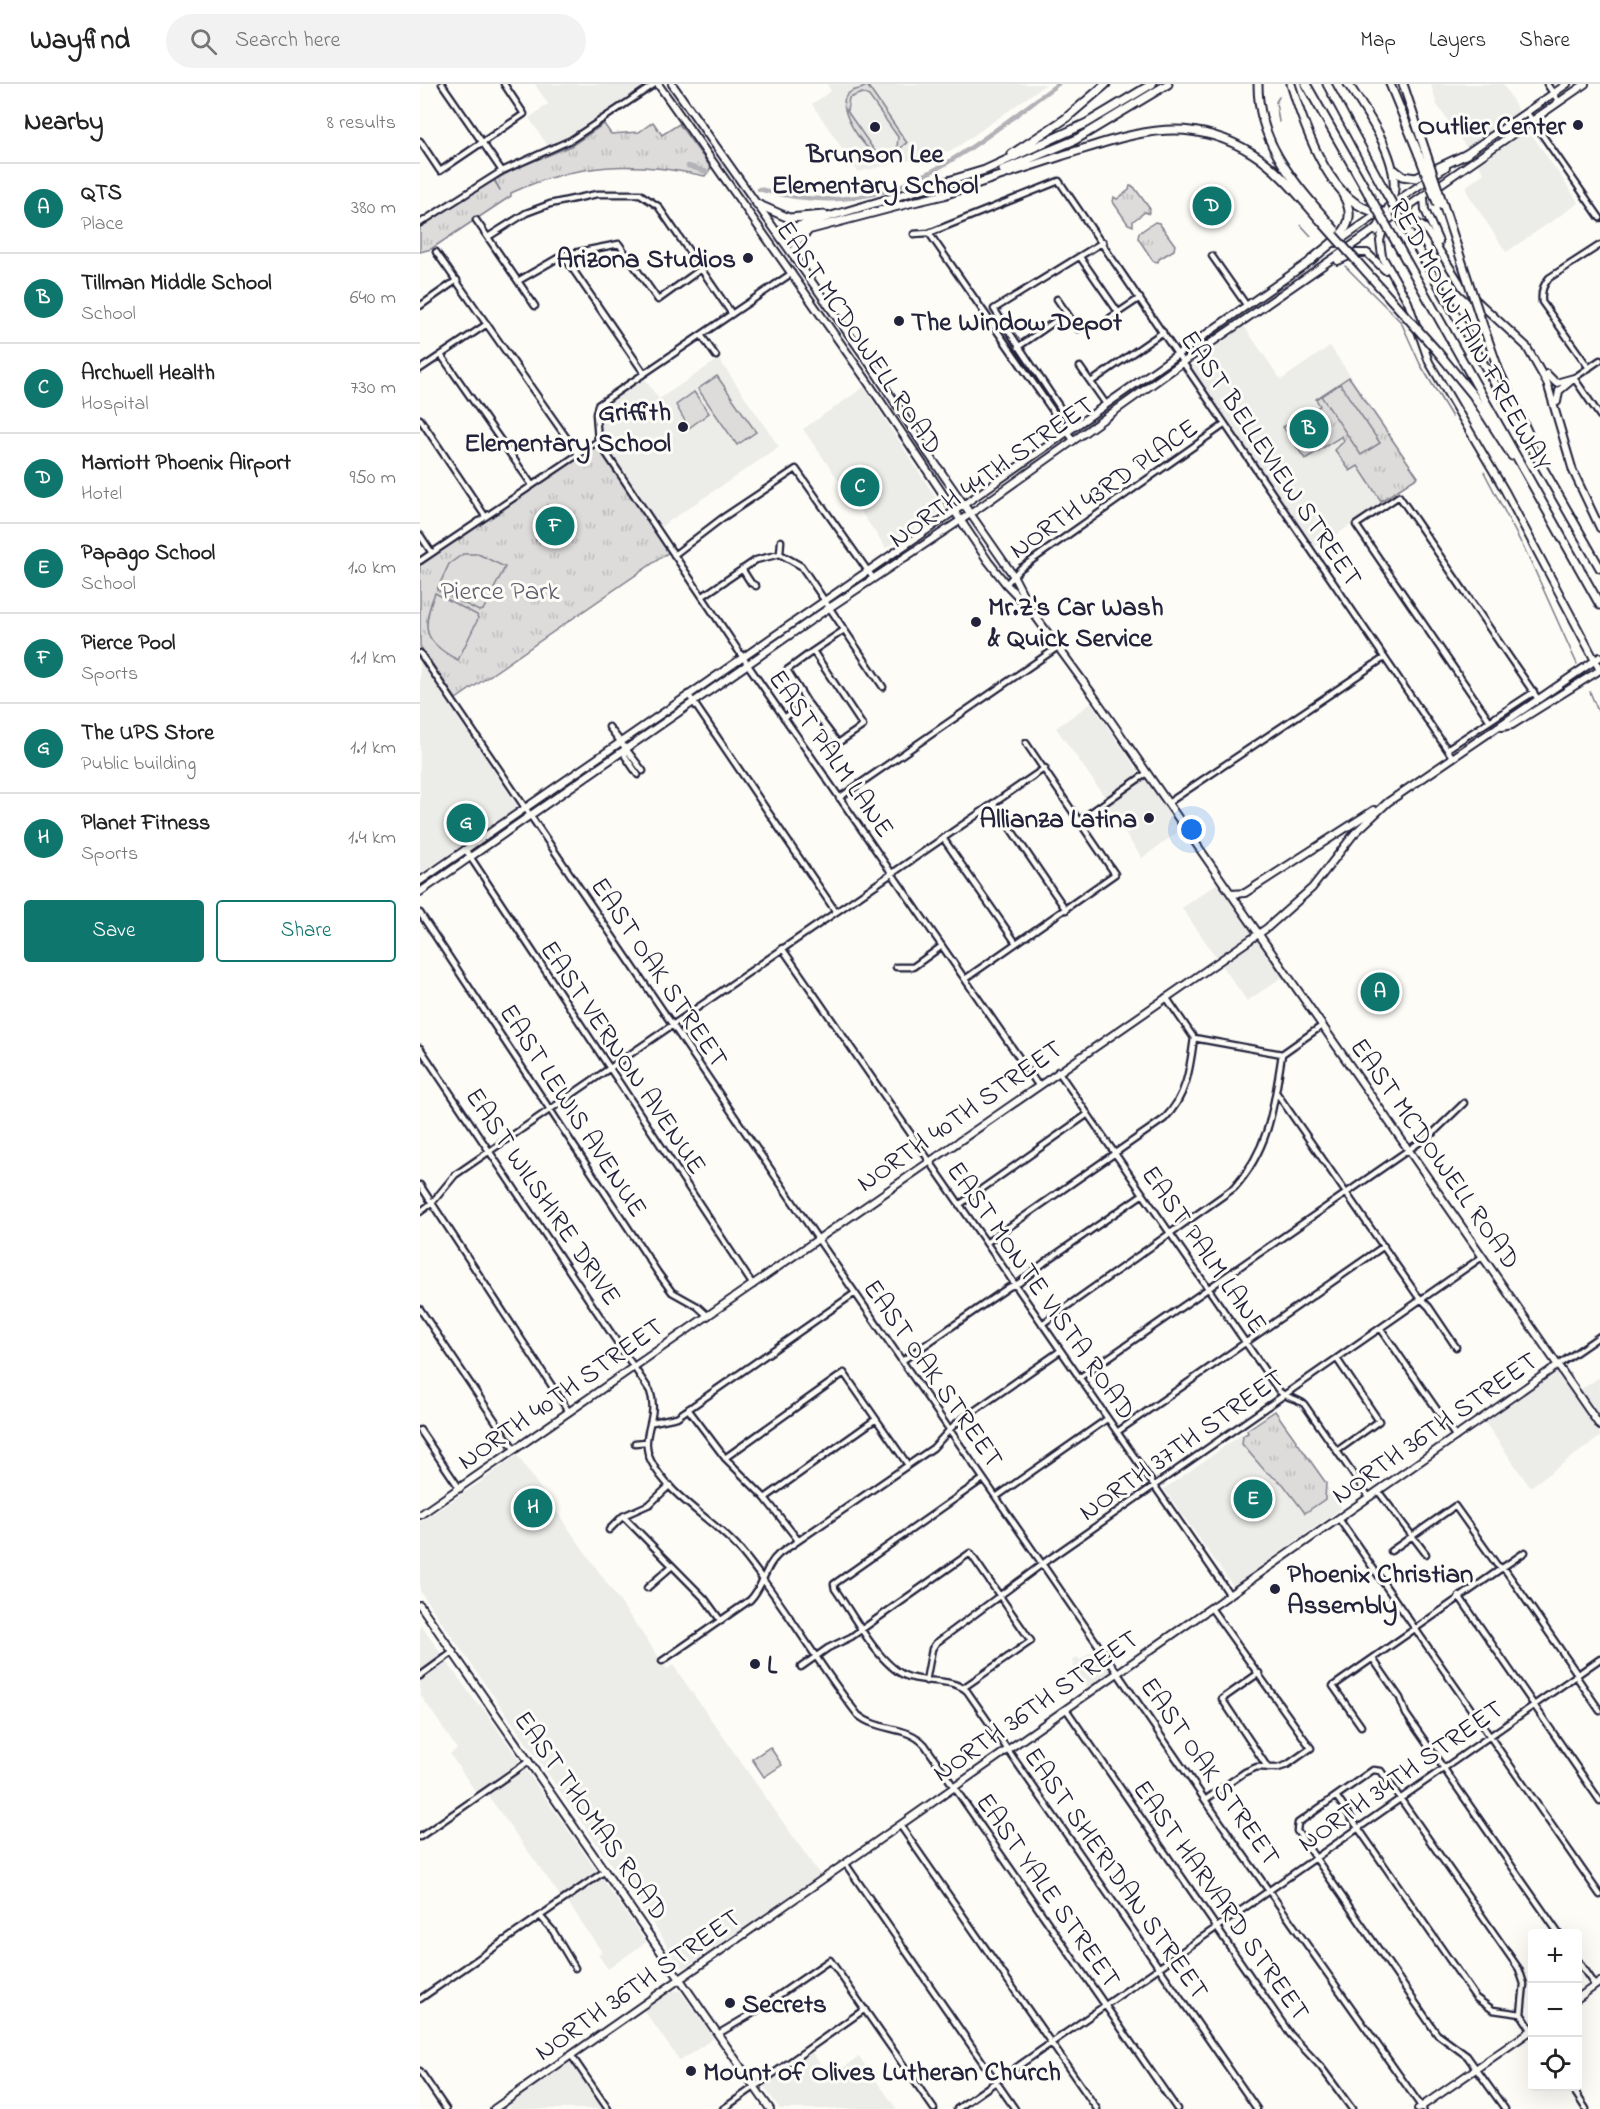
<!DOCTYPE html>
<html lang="en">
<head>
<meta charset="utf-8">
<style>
  body { margin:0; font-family:"Indie Flower",sans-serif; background:#f2f2f2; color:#222 }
  .controls { position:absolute; right:18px; bottom:18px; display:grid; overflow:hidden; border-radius:6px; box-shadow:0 6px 24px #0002 }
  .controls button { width:54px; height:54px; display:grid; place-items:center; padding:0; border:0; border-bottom:2px solid #e0e0e0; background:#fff; color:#222; font:30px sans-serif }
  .you { position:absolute; left:772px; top:746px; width:21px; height:21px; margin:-15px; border:4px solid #fff; border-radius:50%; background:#1a73e8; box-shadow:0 0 0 9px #1a73e833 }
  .badge { display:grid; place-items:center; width:39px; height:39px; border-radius:50%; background:#0f766e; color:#fff; font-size:20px; font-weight:700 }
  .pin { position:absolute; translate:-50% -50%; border:3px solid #fff; box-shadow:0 2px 6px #0006 }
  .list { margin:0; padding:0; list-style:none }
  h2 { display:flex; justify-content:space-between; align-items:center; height:78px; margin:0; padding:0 24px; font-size:26px }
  h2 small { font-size:20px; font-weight:400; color:#767676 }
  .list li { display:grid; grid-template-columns:39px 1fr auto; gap:18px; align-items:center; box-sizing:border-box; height:90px; padding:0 24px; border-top:2px solid #e0e0e0 }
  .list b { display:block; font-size:22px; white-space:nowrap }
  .list p { margin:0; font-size:20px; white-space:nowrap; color:#767676 }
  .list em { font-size:20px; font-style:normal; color:#767676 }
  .actions { display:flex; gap:12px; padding:18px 24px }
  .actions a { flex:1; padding:14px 0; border:2px solid #0f766e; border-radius:6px; text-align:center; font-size:21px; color:#0f766e }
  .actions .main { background:#0f766e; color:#fff }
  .icon { flex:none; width:33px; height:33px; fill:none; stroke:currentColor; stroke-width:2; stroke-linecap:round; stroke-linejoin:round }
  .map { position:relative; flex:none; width:1180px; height:2025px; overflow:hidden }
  header { display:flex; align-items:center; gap:36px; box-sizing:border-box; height:84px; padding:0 30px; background:#fff; border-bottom:2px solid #e0e0e0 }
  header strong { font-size:28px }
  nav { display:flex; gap:33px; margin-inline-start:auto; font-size:21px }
  .search { width:420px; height:54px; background:#f2f2f2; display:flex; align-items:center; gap:15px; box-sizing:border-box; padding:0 21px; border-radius:33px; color:#767676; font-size:22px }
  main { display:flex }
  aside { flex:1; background:#fff }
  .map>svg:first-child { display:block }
  .built { fill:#ecece9 }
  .grass { fill:url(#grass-tufts); stroke:#807f8b; stroke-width:1.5 }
  .pitch { fill:#dddcdb; stroke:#807f8b; stroke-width:1.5; fill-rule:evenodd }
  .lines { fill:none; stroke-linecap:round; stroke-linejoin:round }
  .stream { stroke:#787885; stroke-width:1.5 }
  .canal { stroke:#b2b2b7; stroke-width:4.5 }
  .minor-casing { stroke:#22223b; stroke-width:9 }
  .major-casing { stroke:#22223b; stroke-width:10 }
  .highway-casing { stroke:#22223b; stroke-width:11 }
  .minor { stroke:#fdfcf7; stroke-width:4.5 }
  .major { stroke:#fdfcf7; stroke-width:6 }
  .highway { stroke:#fdfcf7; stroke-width:7 }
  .highway-bridge-casing { stroke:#22223b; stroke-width:11; stroke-linecap:butt }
  .highway-bridge { stroke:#fdfcf7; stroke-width:7 }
  .poi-dot { fill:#22223b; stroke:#fdfcf7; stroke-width:2 }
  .labels { text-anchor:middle; stroke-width:6; stroke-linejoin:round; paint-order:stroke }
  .poi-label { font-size:27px; font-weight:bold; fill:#22223b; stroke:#fdfcf7; text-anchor:start }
  .street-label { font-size:27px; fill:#22223b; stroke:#fdfcf7 }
  .park-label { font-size:27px; fill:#5a5a6b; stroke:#fdfcf7 }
</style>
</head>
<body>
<header>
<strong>Wayfind</strong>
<div class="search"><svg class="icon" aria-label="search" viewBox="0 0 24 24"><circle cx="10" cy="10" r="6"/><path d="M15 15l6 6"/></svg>Search here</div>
<nav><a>Map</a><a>Layers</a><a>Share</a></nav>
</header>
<main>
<aside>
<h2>Nearby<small>8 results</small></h2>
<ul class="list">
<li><span class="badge">A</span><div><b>QTS</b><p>Place</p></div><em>380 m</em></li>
<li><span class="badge">B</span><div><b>Tillman Middle School</b><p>School</p></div><em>640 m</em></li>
<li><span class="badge">C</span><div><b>Archwell Health</b><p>Hospital</p></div><em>730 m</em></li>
<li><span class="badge">D</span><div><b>Marriott Phoenix Airport</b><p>Hotel</p></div><em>950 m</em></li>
<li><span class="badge">E</span><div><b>Papago School</b><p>School</p></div><em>1.0 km</em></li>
<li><span class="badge">F</span><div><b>Pierce Pool</b><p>Sports</p></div><em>1.1 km</em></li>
<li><span class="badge">G</span><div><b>The UPS Store</b><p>Public building</p></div><em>1.1 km</em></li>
<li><span class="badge">H</span><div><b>Planet Fitness</b><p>Sports</p></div><em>1.4 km</em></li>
</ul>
<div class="actions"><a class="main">Save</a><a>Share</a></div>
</aside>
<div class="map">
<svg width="1180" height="2025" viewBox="0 0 1180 2025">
  <defs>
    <pattern id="grass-tufts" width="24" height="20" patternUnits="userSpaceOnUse" patternTransform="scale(1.5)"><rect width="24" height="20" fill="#dddcdb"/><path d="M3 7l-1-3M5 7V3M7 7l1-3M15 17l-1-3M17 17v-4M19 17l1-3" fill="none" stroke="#bdbcbd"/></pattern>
  </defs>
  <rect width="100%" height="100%" fill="#fdfcf7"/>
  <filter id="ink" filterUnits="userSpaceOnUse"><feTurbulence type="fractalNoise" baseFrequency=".0167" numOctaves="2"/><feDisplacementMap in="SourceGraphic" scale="12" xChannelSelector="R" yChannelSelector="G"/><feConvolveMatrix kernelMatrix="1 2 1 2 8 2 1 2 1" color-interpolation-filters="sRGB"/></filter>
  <g filter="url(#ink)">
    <path class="built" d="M115,0H226L136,60L128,62L109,34L128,20Z
      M407,0H626L533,66L438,88L392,20L411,7Z
      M1011,0H1083L1113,52L1159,119L1086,168L1047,108V102L1064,89L1017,21Z
      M824,242L861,296L910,262L999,393L919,449L894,463L772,285L773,278Z
      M299,275L359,363L239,444L182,359L179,326L225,295L239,315Z
      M444,303L521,422V427L466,464L383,345Z
      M0,577L98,723L0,790Z
      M671,619L718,687V690L685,713L636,644Z
      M727,689L765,743L722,774L684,719Z
      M802,796L867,890L827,917L762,824Z
      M1138,1281L1157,1308L1180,1293V1353L1110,1403L1062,1334Z
      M855,1327L922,1424L813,1502L744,1405Z
      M97,1371L247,1585L253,1581L400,1791L265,1884L260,1882L253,1873L242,1853L0,1507V1438L59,1399Z
      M0,1540L58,1621L60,1620L226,1858L188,1885L178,1871L182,1868L147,1817L141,1813L64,1706L57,1710L30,1670L37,1665L0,1610Z
      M676,1565L690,1585L689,1590L668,1604L653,1582L657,1578L654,1580L652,1577L657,1573L660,1576Z
      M251,1906L260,1907L294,1954L260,1977L223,1925Z
      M391,1967L410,1993L439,1973L477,2025H360L343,2001Z
      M150,1978L183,2025H91L88,2021Z"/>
    <path class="grass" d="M233,38L242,51L259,40L291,84L285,92C214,77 158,78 91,109V112L11,165L0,168V143L63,102L99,83L151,62L184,40L191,50L219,48Z
      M710,102L714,103L730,125L729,130L725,128L713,137V142L708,140L693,118L694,113L697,115L709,106Z
      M735,138L739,139L755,161L754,166L739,175L738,178L733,177L718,154L719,149Z
      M929,293L998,393L961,417L938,382L930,387L915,366L924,357L922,352L885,375L863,343L900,322L896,315Z
      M173,363L178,364L249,468L36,615L0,562V481Z
      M855,1327L906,1399L905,1415L885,1429L863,1400L845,1387L822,1360L823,1352L828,1349L827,1346Z"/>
    <path class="pitch" d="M447,1L487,59C479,62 479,74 467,76C451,77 418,29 425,14C430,3 441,8 447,1ZM442,9L449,12L478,53L477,64L469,71H459L454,66L427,27L429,14Z
      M297,292L336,348L317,361L278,305Z
      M920,300L960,359L941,371L901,312Z
      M274,308L289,329L269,344L256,321Z
      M127,421L155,434L142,462L130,457L128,461L116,456L118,451L115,449Z
      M43,470H58L85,483L63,526L59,527L17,506L29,480Z
      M15,509L57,531L58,535L38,576C3,558 1,544 15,509Z
      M350,1663L362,1681L344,1693L332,1675Z"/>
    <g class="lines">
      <path class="stream" d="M859,13L856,18L859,38
        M73,94L80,106
        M881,141L891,152
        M925,182L981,238L1000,280L1032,333
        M1064,388L1111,478L1157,580
        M1170,608L1180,632"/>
      <path class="canal" d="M268,82L287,88
        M339,105C471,142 539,71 638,0"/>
      <defs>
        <path id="minor" d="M22,0L82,87
          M1127,0L1139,18
          M1107,29L1180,134
          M0,57L20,87L104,30L84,0
          M56,136L115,222
          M0,139L82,87L151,56L235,0
          M509,149L653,356
          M494,150L509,149L639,97L1033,674
          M68,153L106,129L130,120L177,110H220L238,122L312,230
          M16,168L158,370
          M143,171L224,289
          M792,172L827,222
          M660,173L698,228
          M372,189L178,321L176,330L178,357L330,584L618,1001
          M98,197L143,171L199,160L238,216L281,185
          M637,215L658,245
          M0,222L37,196
          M690,234L720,214
          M281,251L296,272
          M598,263L647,229
          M21,271L112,401
          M1180,276L1154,294L1180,332
          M660,283L686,320
          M1169,284L1122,218C1121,207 1123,202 1129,194L1180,161
          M0,285L67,240
          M671,298L743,248
          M0,335L65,432
          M653,343L574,225L683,158
          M0,451L12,469
          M361,457L360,470L381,482L388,492L463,603
          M254,471L301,435L376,385L453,494
          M0,477L178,357
          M322,485L331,499L336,502
          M586,500L601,484L804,341
          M283,512L336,476L360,470
          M393,567L424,546
          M0,569L402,1161L801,1739L1003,2025
          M268,610L416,828
          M364,634L387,618L418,659L443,642L393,567L367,586L387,618
          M1070,637L936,441L979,412L1118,615
          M189,643L223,687
          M204,665L205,672L218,691
          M1027,665L1114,608
          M419,714L638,563
          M573,719L646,826
          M748,719L964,574
          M660,736L727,689
          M523,754L596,859
          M45,765L333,1201
          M0,829L238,1189L252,1208L277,1222L288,1232
          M362,864L810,1511
          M476,883H493L522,862
          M545,895L695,790L606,659
          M746,913L774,954L862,970
          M0,964L230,1307C240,1335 218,1351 231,1377C250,1414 295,1436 321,1467C364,1519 396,1578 438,1631C458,1648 488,1641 505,1661L757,2025
          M638,987L859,1307C866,1314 876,1314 884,1320L949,1413
          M856,1008L997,1211L1009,1223L1036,1263
          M0,1101L149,1328
          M539,1121L668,1030
          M0,1128L12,1119L35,1091L625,684
          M566,1159L744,1035C767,1012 770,984 774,954
          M0,1225L95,1366
          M622,1240L814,1104C850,1064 854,1021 862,970L903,941
          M961,1245L1036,1353
          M482,1277L589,1203L599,1199L625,1178L723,1110
          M1138,1281L1180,1252
          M659,1294L1013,1049L1044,1019
          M268,1325L305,1374L345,1414L378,1456
          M233,1338L257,1333L435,1209
          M0,1346L40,1405
          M697,1348L964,1162
          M215,1359L226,1358
          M917,1367L959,1337L917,1275
          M305,1374L424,1289L488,1381
          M563,1395L414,1500L415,1505C432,1529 458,1579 484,1591C502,1600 532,1593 547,1607L837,2025
          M958,1407L1006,1470
          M576,1413L687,1335
          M345,1414L456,1335
          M203,1432L285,1515L301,1537
          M919,1435L1180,1811
          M189,1446L203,1432L230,1420L250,1401
          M971,1467L1035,1422L1077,1481L1086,1487L1158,1591
          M227,1504L252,1482
          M1039,1512L1180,1717
          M953,1575L980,1614L986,1630L1139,1850
          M242,1577L330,1516C344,1502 344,1483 359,1470L513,1364L534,1341L640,1267
          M381,1583L408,1564L431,1553L550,1469L611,1557L543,1604
          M839,1589L802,1615L848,1684
          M0,1592L33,1568
          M1156,1592L1180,1627
          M506,1597L512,1565L516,1559L629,1475L1062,1173
          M646,1625L870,1950L901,1983L932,2025
          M941,1642L913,1602L1105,1468
          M916,1712L1056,1914L1073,1926L1101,1930L1112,1947
          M785,1716L825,1688L837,1683L858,1684L867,1681L891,1664L791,1524
          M480,1741L677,2025
          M0,1753L109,1677
          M425,1779L595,2025
          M120,1832L133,1847L155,1884
          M1158,1877L1175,1902
          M0,1915L185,1787
          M298,1950L330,1931L410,1876L514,2025
          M151,1971L188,2025
          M0,1987L26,2025
          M1151,2002L1166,2025
          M303,2025L445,1925
          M537,2025L1180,1575
          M1085,2025L1047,1972L1017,1950L877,1747L878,1739L953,1686L961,1687L1099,1885L1104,1900L1101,1930"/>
        <path id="major" d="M238,0L445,294L568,477L586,500L611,526L673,611L1180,1342
          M252,0L452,283L508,369L593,491L608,520
          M1043,72L1147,0
          M1004,114L1005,126L1019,158
          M971,121L1026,83
          M976,132L992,136L1005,144L1043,204L1106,262L1127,299L1153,387L1180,444
          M964,142L960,157L962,172L988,218L1009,278L1085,407L1180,586
          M916,159L962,127
          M918,177L936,169H947L965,186
          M1127,290L1136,299L1154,294
          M1137,318L1139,307L1152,296
          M1082,643L1092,641L1180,586
          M0,797L549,417L893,175
          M0,808L400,530L556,426L762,279L1165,0
          M812,810L825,809L954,726
          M0,1431L847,844L892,804L934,750L968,718L1180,573
          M0,1521L350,2025
          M1158,1914L1180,1898
          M74,2025L1138,1281
          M998,2025L1112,1946"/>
        <path id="highway" d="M838,0C838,56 869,92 904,133
          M871,0C886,49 920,153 989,124
          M886,0L948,109
          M907,0L961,100
          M928,0C946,27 977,72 974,105C973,120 963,135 956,147
          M970,0L999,71
          M983,0L1005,66
          M592,70L645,35L686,0
          M972,84L982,92L996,94L1047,70
          M583,86L655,56L748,0
          M494,118L524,111C563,97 602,85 641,72C709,51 765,27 832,69C859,86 879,112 900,136
          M337,120L369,134L404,131
          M358,148L565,86L667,39L732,0
          M990,151L1180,484
          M361,153L497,117
          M977,160L1180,521
          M375,173L376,158L387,148
          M891,176C914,156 942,143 923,111
          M1061,236L1079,287L1108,349
          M1017,267L1053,311L1092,372"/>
      </defs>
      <use href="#minor" class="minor-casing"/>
      <use href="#major" class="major-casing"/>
      <use href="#highway" class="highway-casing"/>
      <use href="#minor" class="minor"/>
      <use href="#major" class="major"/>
      <use href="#highway" class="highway"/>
      <defs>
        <path id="highway-bridge" d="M1005,66L1061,236
          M999,71L1018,121
          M961,100L990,151
          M948,109L977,160
          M904,133L915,146
          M900,136L1017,267"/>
      </defs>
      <use href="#highway-bridge" class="highway-bridge-casing"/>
      <use href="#highway-bridge" class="highway-bridge"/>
    </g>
  </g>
  <g class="poi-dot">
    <circle cx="1158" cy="41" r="6"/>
    <circle cx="455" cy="43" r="6"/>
    <circle cx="328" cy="174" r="6"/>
    <circle cx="479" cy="237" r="6"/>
    <circle cx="263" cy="343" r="6"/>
    <circle cx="556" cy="538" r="6"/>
    <circle cx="729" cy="734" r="6"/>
    <circle cx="855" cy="1505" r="6"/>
    <circle cx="335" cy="1580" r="6"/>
    <circle cx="310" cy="1919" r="6"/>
    <circle cx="271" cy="1987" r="6"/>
  </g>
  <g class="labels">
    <g class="poi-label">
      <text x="1146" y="50" text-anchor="end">Outlier Center</text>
      <text x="455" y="78" text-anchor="middle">Brunson Lee<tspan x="455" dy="31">Elementary School</tspan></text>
      <text x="316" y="183" text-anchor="end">Arizona Studios</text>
      <text x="491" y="246">The Window Depot</text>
      <text x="251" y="336" text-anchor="end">Griffith<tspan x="251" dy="31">Elementary School</tspan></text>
      <text x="568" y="531">Mr.Z's Car Wash<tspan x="568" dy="31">&amp; Quick Service</tspan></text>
      <text x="717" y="743" text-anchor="end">Allianza Latina</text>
      <text x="867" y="1498">Phoenix Christian<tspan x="867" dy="31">Assembly</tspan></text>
      <text x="347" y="1589">L</text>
      <text x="322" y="1928">Secrets</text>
      <text x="283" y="1996">Mount of Olives Lutheran Church</text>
    </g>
    <g class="street-label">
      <text transform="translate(1051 250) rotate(61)" y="9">RED MOUNTAIN FREEWAY</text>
      <text transform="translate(440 253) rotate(56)" y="9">EAST MCDOWELL ROAD</text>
      <text transform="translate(852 374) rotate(56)" y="9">EAST BELLEVIEW STREET</text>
      <text transform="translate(571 387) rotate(-35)" y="9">NORTH 44TH STREET</text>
      <text transform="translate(683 404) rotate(-35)" y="9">NORTH 43RD PLACE</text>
      <text transform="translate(412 669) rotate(55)" y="9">EAST PALM LANE</text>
      <text transform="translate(240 888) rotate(56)" y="9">EAST OAK STREET</text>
      <text transform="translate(204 973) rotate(56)" y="9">EAST VERNON AVENUE</text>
      <text transform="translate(154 1026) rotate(57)" y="9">EAST LEWIS AVENUE</text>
      <text transform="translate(539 1031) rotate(-35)" y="9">NORTH 40TH STREET</text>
      <text transform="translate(1016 1069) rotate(55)" y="9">EAST MCDOWELL ROAD</text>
      <text transform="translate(124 1112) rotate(56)" y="9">EAST WILSHIRE DRIVE</text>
      <text transform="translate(785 1165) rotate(55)" y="9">EAST PALM LANE</text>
      <text transform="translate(622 1206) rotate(55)" y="9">EAST MONTE VISTA ROAD</text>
      <text transform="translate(514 1289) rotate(55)" y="9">EAST OAK STREET</text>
      <text transform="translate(140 1309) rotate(-35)" y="9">NORTH 40TH STREET</text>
      <text transform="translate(1014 1343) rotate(-35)" y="9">NORTH 36TH STREET</text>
      <text transform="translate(761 1360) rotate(-35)" y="9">NORTH 37TH STREET</text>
      <text transform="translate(615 1621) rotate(-35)" y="9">NORTH 36TH STREET</text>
      <text transform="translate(791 1687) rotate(55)" y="9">EAST OAK STREET</text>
      <text transform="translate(980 1691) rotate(-35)" y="9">NORTH 34TH STREET</text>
      <text transform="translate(172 1731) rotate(55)" y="9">EAST THOMAS ROAD</text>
      <text transform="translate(697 1789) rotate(55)" y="9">EAST SHERIDAN STREET</text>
      <text transform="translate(629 1806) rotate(55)" y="9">EAST YALE STREET</text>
      <text transform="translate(802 1816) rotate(55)" y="9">EAST HARVARD STREET</text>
      <text transform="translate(217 1900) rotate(-35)" y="9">NORTH 36TH STREET</text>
    </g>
    <g class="park-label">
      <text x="80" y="515">Pierce Park</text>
    </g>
  </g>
</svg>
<div class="controls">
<button>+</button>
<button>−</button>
<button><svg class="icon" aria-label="locate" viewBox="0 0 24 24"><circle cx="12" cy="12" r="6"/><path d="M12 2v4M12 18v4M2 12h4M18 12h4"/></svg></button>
</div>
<div class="you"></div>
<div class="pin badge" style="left:960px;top:908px">A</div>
<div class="pin badge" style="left:889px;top:345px">B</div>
<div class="pin badge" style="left:440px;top:403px">C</div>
<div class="pin badge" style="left:792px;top:122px">D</div>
<div class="pin badge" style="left:833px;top:1415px">E</div>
<div class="pin badge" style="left:135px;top:442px">F</div>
<div class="pin badge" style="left:46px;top:739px">G</div>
<div class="pin badge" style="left:113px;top:1424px">H</div>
</div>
</main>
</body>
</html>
